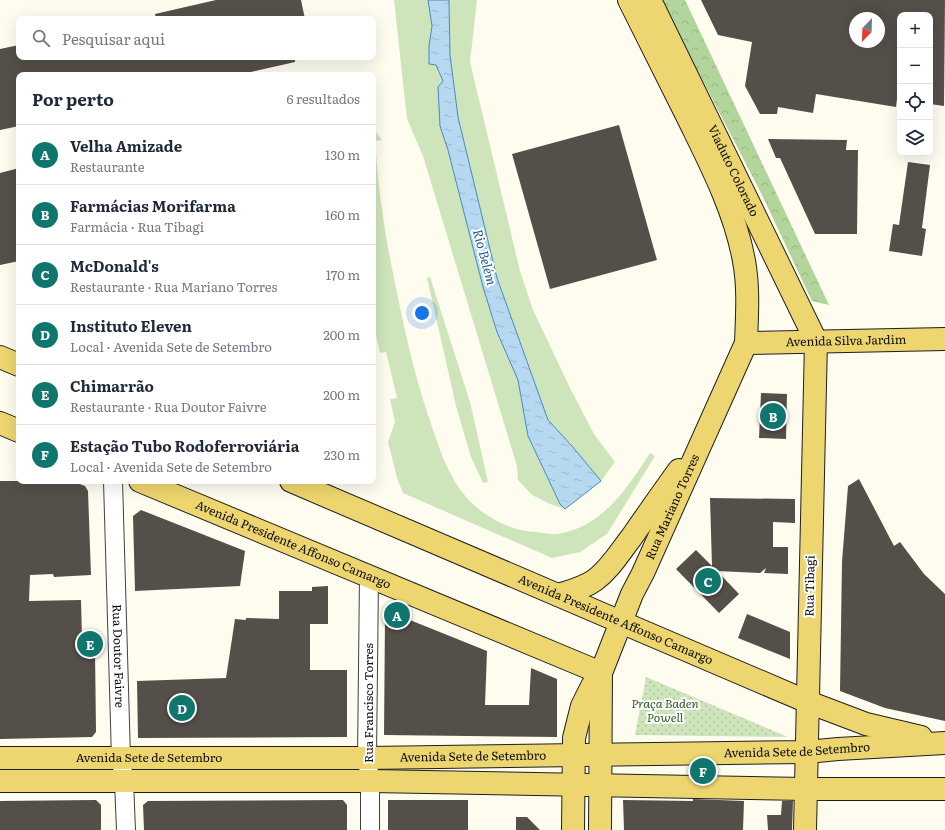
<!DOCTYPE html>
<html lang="pt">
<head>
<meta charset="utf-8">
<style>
  body { margin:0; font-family:Literata,serif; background:#f2f2f3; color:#1f2937 }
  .controls { position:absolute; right:12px; top:12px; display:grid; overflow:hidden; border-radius:8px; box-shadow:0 4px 16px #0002 }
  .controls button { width:36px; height:36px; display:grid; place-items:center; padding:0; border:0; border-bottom:1px solid #e0e1e3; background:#fff; color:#1f2937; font:20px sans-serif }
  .compass { position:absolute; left:849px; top:12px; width:36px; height:36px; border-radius:50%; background:#fff; box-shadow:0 4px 16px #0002; rotate:203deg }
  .you { position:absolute; left:422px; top:313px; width:14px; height:14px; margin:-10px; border:3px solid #fff; border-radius:50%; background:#1a73e8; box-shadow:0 0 0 6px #1a73e833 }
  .badge { display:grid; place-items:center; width:26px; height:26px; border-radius:50%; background:#0f766e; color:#fff; font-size:13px; font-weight:700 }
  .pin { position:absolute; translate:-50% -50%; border:2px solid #fff; box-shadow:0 1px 4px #0006 }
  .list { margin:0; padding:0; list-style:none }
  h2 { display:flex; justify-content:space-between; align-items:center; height:52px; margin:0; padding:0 16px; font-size:17px }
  h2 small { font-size:13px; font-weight:400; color:#747a83 }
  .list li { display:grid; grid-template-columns:26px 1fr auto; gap:12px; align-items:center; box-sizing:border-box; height:60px; padding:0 16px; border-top:1px solid #e0e1e3 }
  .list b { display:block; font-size:15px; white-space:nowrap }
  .list p { margin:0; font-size:13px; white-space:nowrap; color:#747a83 }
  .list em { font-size:13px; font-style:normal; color:#747a83 }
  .icon { flex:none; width:22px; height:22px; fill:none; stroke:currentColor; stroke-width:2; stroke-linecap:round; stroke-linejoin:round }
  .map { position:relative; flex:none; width:945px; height:830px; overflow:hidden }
  .search { position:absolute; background:#fff; box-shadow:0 4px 16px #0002; left:16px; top:16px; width:360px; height:44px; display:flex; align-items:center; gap:10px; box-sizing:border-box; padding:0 14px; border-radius:8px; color:#747a83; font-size:15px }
  .panel { position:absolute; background:#fff; box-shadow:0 4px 16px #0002; left:16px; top:72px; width:360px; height:412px; border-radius:8px }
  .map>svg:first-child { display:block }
  .grass { fill:#cee5bb }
  .forest { fill:url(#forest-crowns) }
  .park { fill:url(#park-dots) }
  .water { fill:url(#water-ripples); stroke:#4489c2 }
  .building { fill:#554f4a; fill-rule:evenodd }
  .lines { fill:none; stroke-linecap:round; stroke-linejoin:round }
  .minor-casing { stroke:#404040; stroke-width:20 }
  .major-casing { stroke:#1e1e1e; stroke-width:24 }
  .minor { stroke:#fff; stroke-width:18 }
  .major { stroke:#edd66f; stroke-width:22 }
  .labels { text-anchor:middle; stroke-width:4; stroke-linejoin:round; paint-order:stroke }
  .street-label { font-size:12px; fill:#0d0d0d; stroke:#fff }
  .park-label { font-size:12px; font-style:italic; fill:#2c6023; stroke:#fff }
  .water-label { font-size:13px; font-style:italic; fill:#205b95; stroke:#fff }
</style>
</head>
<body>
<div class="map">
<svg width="945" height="830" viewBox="0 0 945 830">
  <defs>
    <pattern id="forest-crowns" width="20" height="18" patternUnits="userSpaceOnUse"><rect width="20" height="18" fill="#b2d59b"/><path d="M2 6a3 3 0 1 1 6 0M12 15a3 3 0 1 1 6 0" fill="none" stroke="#98b684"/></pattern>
    <pattern id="park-dots" width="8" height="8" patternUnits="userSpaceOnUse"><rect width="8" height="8" fill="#cee5bb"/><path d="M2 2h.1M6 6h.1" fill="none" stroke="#b0c3a0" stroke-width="1.8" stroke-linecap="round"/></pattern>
    <pattern id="water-ripples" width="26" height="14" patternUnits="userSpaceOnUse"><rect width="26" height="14" fill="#b7d8f1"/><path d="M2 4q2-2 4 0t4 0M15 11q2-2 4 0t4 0" fill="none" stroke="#9cb8cd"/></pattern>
  </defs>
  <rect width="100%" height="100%" fill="#fefcef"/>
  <path class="grass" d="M394,0H428L432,26L429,46L436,65L443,81L438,87L440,126L448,150L483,287L497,332L518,380L528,436L560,504L565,509L550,504L532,495L518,480L517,466L423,156L407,119Z
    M449,0H477L470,62L520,271L533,310L571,390L594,434L615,462L601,481L572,446L548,420L497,278L458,117L450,55Z
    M373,128L382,140L375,141C377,166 379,191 383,216C386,241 392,267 397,293C406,337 416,381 431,424C440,450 448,476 466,497C484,517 510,531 537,532C544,533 552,535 558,534C604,526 627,488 650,453L655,456L607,534L580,552L552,558L403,493L397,478L388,442L395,422L390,399L397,398L386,352L380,353L373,323Z
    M430,277L470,402L488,482L483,483L471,457L456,406L427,278Z"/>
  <path class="forest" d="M661,0H685L829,305L812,301L761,193Z"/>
  <path class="park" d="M646,677L788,737L635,735Z"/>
  <path class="water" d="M428,0H449L450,55L458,117L497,278L548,420L572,446L601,481L565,509L560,504L528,436L518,380L497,332L483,287L448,150L440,126L438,87L443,81L436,65L429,64V46L432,26Z"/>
  <path class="building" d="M216,0H301L305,19H156L155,14Z
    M701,0H945L944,106L930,104V15H900V99H897L896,107L816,94L813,113L778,107L777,114H760L745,86L752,42L718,35ZM855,18H879V42H855Z
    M19,45V57H295V62L251,72V75H19V126L0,130V49Z
    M619,125L657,260L550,289L512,154Z
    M768,139L847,140L846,150H858L857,234H815L780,158H776Z
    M908,162L930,165L922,228L926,229L922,256L889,251L893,224L899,225Z
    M19,168V261L0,265V173Z
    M761,393L787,394L786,439L759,438Z
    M859,479L894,546L900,542L924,574L945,594V721L885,708L840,691L842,562L848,486Z
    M0,481H72L85,486L88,491L91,575L54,577L53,574L30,575L29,601L81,600L82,639H94L95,651L96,732L92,737L0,739Z
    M710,498L795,499V523L773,522V547H788V574L764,573L766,568L760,573L717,571L739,594L719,613L676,569L696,550L712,566Z
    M141,510L245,551L240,586L135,591L133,516Z
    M328,586V624H310V670H347V737L138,738L137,681L226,678L235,619L246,620V618L279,619V591H312V587Z
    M390,612L487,651L485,705H529L531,668L557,679V737L384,735L385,616Z
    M747,614L790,632V659L738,638Z
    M692,766H715V775L692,774Z
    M693,799L744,801L743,830H624L623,800L693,801Z
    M96,800L101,805V830H0V801Z
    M343,800L347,805V830H144L143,805L148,801Z
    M388,800H468V830H388Z
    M782,801H793L792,830H768L767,815H781Z
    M516,817H527L540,830H516Z"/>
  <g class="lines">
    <defs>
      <g id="minor">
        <path id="s1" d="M113,481L121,758L124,781L126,830"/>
        <path d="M369,576L367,758L370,781V830"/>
      </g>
      <g id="major">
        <path id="s2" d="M650,0L816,341L805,830"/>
        <path id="s3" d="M746,343L945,339"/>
        <path d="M0,357L19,365"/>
        <path d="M0,423L19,431"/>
        <path id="s4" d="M140,481L601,673"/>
        <path id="s5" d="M291,481L808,702L866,724L921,737"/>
        <path d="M558,595C571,591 584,588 595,580C610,569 620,552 631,538C647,515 663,492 679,470"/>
        <path id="s6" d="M0,758H367L807,752L838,749L945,743"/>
        <path d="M0,781H370L806,789H945"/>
        <path id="s7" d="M573,830L574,738L582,706L592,686L601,673L632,594L643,573L746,343C747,315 749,288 744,261C735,211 711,165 689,120C669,80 649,40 629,0"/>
        <path d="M600,830L601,673"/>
      </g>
    </defs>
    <use href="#minor" class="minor-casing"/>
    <use href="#major" class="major-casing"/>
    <use href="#minor" class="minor"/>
    <use href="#major" class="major"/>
  </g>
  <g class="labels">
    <g class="street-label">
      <text dy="4" stroke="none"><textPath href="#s2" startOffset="190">Viaduto Colorado</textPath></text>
      <text dy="4" stroke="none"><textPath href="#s3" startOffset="100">Avenida Silva Jardim</textPath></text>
      <text dy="4" stroke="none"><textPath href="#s7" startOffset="344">Rua Mariano Torres</textPath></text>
      <text dy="4" stroke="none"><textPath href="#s4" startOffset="166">Avenida Presidente Affonso Camargo</textPath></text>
      <text transform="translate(810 586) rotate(-89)" y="4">Rua Tibagi</text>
      <text dy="4" stroke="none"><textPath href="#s5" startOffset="353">Avenida Presidente Affonso Camargo</textPath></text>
      <text dy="4" stroke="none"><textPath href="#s1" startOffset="175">Rua Doutor Faivre</textPath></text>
      <text transform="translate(369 703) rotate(-90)" y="4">Rua Francisco Torres</text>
      <text dy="4" stroke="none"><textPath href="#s6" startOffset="797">Avenida Sete de Setembro</textPath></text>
      <text dy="4" stroke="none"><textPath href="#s6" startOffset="473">Avenida Sete de Setembro</textPath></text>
      <text dy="4" stroke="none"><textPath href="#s6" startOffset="149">Avenida Sete de Setembro</textPath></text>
    </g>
    <g class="park-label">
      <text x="665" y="708">Praça Baden<tspan x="665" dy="14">Powell</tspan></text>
    </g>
    <g class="water-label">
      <text transform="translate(485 257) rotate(75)" y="5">Rio Belém</text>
    </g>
  </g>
</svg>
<div class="controls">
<button>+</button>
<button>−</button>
<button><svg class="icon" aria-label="locate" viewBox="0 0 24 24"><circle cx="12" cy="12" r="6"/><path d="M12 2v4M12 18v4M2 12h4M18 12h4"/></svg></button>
<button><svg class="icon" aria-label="layers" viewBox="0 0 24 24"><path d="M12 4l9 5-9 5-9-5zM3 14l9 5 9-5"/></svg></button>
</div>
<svg class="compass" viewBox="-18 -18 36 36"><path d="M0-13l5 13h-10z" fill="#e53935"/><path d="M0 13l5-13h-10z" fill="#747a83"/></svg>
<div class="you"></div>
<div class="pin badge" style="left:397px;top:615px">A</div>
<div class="pin badge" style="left:773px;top:416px">B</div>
<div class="pin badge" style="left:708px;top:581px">C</div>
<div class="pin badge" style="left:182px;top:708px">D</div>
<div class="pin badge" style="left:90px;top:644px">E</div>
<div class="pin badge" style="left:703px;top:771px">F</div>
<div class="search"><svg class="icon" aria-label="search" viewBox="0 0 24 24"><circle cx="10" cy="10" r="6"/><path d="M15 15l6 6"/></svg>Pesquisar aqui</div>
<section class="panel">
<h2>Por perto<small>6 resultados</small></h2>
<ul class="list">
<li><span class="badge">A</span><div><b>Velha Amizade</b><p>Restaurante</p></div><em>130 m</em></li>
<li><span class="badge">B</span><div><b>Farmácias Morifarma</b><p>Farmácia · Rua Tibagi</p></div><em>160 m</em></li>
<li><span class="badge">C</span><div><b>McDonald's</b><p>Restaurante · Rua Mariano Torres</p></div><em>170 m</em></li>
<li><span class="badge">D</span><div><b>Instituto Eleven</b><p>Local · Avenida Sete de Setembro</p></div><em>200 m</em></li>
<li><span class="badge">E</span><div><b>Chimarrão</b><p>Restaurante · Rua Doutor Faivre</p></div><em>200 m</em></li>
<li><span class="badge">F</span><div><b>Estação Tubo Rodoferroviária</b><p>Local · Avenida Sete de Setembro</p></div><em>230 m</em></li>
</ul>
</section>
</div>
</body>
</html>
